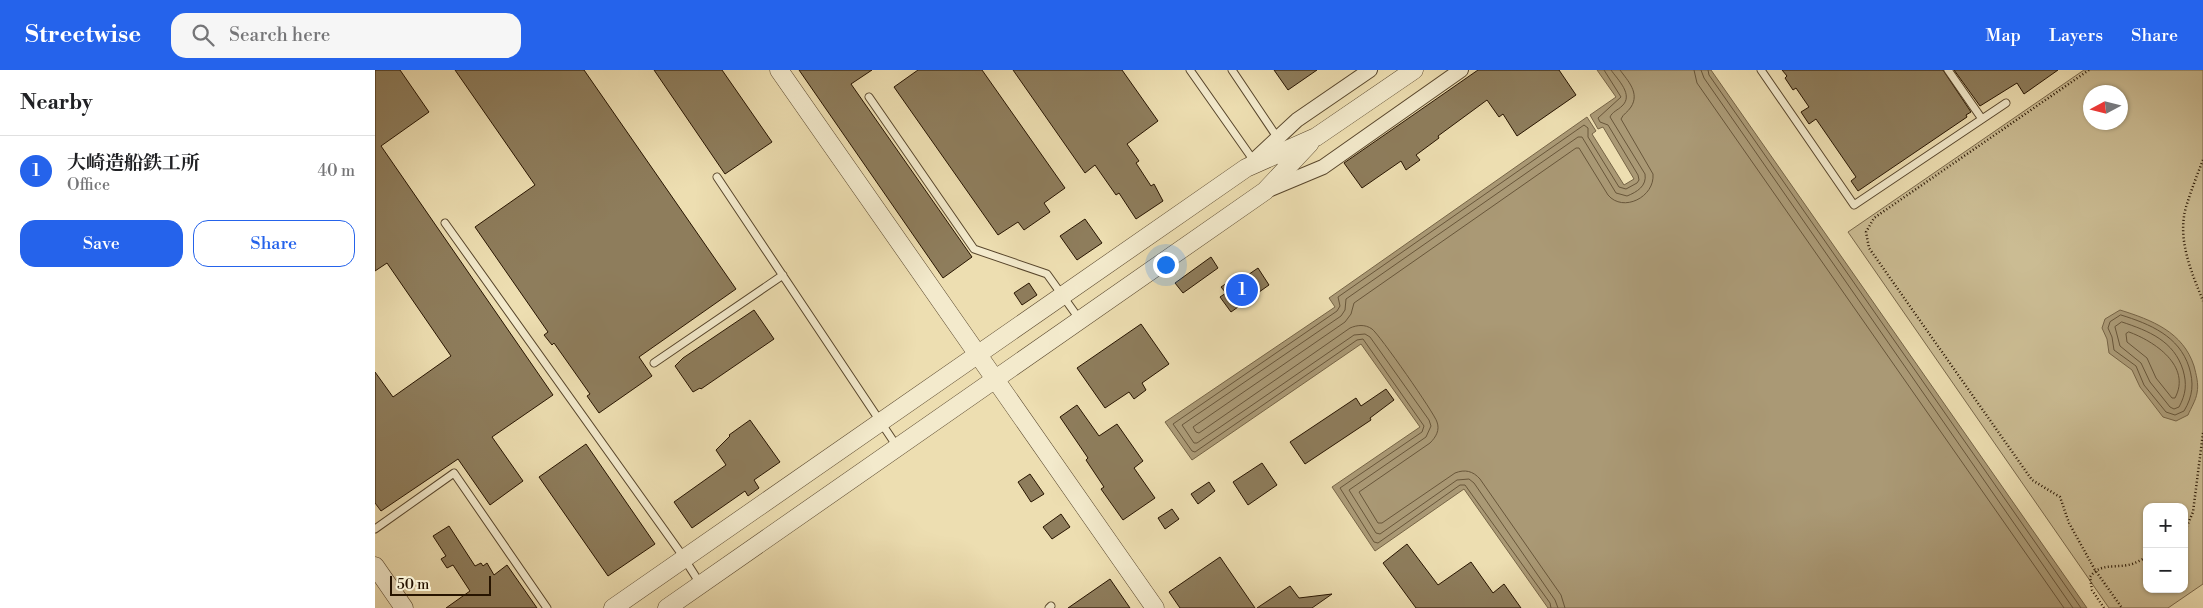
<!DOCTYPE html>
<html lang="en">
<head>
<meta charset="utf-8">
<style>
  body { margin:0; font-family:"Libre Bodoni","Noto Serif JP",serif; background:#f6f6f6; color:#202124 }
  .controls { position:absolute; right:15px; bottom:15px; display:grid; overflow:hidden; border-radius:10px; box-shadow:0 1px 4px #0004 }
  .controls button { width:45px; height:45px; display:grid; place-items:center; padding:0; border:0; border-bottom:1px solid #e0e0e0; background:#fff; color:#202124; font:25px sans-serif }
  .compass { position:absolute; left:1708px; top:15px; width:45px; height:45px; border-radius:50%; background:#fff; box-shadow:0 1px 4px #0004; rotate:263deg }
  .scale { position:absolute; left:15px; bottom:12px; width:101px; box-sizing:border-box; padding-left:5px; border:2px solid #271400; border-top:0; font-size:14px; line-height:18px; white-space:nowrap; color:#271400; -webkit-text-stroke:4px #f3eacc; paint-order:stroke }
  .you { position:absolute; left:790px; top:194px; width:18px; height:18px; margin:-12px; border:4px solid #fff; border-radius:50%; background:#1a73e8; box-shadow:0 0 0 8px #1a73e833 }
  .badge { display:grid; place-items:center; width:32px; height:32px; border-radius:50%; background:#2563eb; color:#fff; font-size:16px; font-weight:700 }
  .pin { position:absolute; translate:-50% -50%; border:2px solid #fff; box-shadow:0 1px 5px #0006 }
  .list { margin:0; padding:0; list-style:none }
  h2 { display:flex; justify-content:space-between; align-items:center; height:65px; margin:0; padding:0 20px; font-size:21px }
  h2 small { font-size:16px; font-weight:400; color:#757577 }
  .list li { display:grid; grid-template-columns:32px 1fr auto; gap:15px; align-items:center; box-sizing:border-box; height:70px; padding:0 20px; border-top:1px solid #e0e0e0 }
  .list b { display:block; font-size:19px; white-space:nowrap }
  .list p { margin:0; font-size:16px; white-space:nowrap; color:#757577 }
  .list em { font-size:16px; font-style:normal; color:#757577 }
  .actions { display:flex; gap:10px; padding:15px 20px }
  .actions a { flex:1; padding:11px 0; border:1px solid #2563eb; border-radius:15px; text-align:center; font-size:18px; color:#2563eb }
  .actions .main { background:#2563eb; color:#fff }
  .icon { flex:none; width:28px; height:28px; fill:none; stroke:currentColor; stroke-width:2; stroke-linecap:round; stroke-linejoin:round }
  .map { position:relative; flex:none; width:1828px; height:538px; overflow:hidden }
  header { display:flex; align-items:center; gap:30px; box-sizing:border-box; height:70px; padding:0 25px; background:#2563eb; color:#fff }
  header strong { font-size:24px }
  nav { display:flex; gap:28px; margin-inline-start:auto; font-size:18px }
  .search { width:350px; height:45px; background:#f6f6f6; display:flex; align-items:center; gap:12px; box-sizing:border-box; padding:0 18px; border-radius:15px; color:#757577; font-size:19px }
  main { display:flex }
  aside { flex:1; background:#fff }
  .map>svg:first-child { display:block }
  .green { fill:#cbbc93; stroke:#79684a; fill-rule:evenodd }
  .water { fill:#aa9975; stroke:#766446 }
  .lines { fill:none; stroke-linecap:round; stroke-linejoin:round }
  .shore { stroke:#68563a; stroke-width:1 }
  .building { fill:#8e7d5c; stroke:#271400 }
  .service-casing { stroke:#58462c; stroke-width:9 }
  .minor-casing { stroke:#58462c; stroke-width:16 }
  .tertiary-casing { stroke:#58462c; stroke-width:19 }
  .path { stroke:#271400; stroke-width:2.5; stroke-dasharray:1 2.5; stroke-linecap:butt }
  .service { stroke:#f3eacc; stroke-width:7 }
  .minor { stroke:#f3eacc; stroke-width:14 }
  .tertiary { stroke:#f3eacc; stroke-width:18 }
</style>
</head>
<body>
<header>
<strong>Streetwise</strong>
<div class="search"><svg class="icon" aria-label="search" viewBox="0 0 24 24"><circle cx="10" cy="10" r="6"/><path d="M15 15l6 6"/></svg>Search here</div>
<nav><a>Map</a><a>Layers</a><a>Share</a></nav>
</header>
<main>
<aside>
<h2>Nearby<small></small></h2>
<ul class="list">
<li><span class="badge">1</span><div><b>大崎造船鉄工所</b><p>Office</p></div><em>40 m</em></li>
</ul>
<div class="actions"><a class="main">Save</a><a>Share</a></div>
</aside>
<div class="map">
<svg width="1828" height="538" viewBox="0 0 1828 538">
  <rect width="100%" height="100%" fill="#eddeb1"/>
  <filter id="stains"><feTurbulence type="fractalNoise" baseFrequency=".004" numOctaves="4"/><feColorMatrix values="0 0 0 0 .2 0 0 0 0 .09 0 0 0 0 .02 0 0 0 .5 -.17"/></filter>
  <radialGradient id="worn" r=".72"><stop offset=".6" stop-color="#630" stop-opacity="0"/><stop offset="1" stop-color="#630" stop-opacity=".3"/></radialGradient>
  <path class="green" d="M1709,0H1828V514L1793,538H1734L1473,162ZM1716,22H1746V52H1716ZM1772,437H1809V519H1772Z"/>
  <path class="water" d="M1222,0H1336L1712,538H1173L1089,419L1000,481L957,417L1045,357L986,274L817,390L790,352L960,237L954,228L1212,47L1221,61L1217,64L1249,115L1259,109L1228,57L1223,59L1215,45L1241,27Z
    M1745,240C1777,250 1808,262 1819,296C1821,304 1824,314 1822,323C1821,330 1816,338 1813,345L1801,351L1788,347L1765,317L1757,300L1734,283L1732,269L1727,258L1730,249Z"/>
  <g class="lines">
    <path class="shore" d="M1319,0L1322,13L1689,538
      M1326,0L1329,8L1698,538
      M1333,0L1334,5L1706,538
      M1746,245C1775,254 1804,266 1814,297C1819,313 1818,326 1809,341L1800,345L1791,342L1769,315L1761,296L1739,280L1737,267L1733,258L1735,252Z
      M1747,252C1774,261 1799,271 1808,300C1812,314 1811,324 1804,337L1799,339L1795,337L1775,312L1766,293L1745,276L1740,257Z
      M1754,262C1779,271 1817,296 1800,328H1797L1781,308L1772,288L1752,272L1751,264Z
      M1176,538L1175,533L1090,415H1085L1003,473L999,472L965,418L1047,362L1049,356L988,269L982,270L820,382L817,381L798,354L962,241L965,236L963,227L1209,55L1213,58V67L1244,117L1251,119L1262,113L1264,110L1263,105L1233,55L1225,52L1223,48L1246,27L1229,0
      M1183,538L1180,530L1099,413L1094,409L1082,410L1005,464L1001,463L974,420L1051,367L1056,356L1054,350L995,267L990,264L979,265L822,373H819L807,355L966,246L970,240L971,229L1203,67H1207L1241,123L1252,126C1262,122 1272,116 1270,104L1235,47C1237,42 1243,40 1247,36C1259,25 1243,10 1236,0
      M1190,538L1186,525L1105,409C1098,401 1090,399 1080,403L1007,453H1003L984,422L1055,373C1061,367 1065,360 1062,352C1060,344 1004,264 997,259C990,254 982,255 975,258L824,363L821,362L818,357L970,252L976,244L979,233L1201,78H1204L1233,125C1248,143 1280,127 1278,104L1246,49C1248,44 1253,42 1256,37C1265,23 1253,11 1245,0"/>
  </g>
  <path class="building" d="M0,0H25L54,42L6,76L178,325L117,367L148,411L115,435L83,389L6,441L0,433V302L18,327L76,286L12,193L0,201Z
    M80,0H209L361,219L264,287L277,306L224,343L212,326L215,324L179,273L177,275L169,265L173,262L100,157L160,115Z
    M279,0H347L397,72L350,104Z
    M424,0H497L476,14L597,187L568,208Z
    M543,0H607L690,118L669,133L675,142L649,160L643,152L623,165L519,17Z
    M638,0H747L783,51L752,74L764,91L761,93L776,116L779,114L788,131L761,149L744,123L741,125L720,95L710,103Z
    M899,0H942L913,20Z
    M1103,0H1184L1201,25L1142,66L1128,44L1124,47L1112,30L1063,66L1064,68L1041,85L1045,90L1031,100L1026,91L987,118L969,93Z
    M1407,0H1568L1596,42L1591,45L1592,47L1483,121L1476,111L1481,107L1441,49L1434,54L1426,42L1434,37L1421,18L1418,20L1410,8L1412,6Z
    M1579,0H1683L1649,24L1642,13L1605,36Z
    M710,149L727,173L702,190L685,166Z
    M836,187L843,198L808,223L800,213Z
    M883,198L894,215L856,242L845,227L851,223L846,217L864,205L867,209Z
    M654,213L662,225L647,235L639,223Z
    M379,240L399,269L326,319L325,318L318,322L300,296L308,288Z
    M766,254L794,294L767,313L771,320L759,329L754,322L730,338L702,298Z
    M1011,319L1019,330L995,348L996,350L930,394L915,372L981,328L986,336Z
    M702,335L724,366L742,354L768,391L759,398L780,428L748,450L726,419L729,417L711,390L713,388L685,347Z
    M375,350L405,392L379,410L384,418L373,426L370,421L317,458L299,432L351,395L341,380L355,366L354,365Z
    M211,374L280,474L233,506L164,407Z
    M887,393L902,415L873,435L858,412Z
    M655,404L669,424L656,432L643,412Z
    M834,412L840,421L823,434L816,424Z
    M797,439L804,449L790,459L783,448Z
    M686,444L695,457L677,469L668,457Z
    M74,456L100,496L106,493L108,496L112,493L119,505L132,495L162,538H71L95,521L78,495L72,498L66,489L71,486L58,466Z
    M1032,474L1063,515L1096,492L1118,523L1129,514L1146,538H1041L1008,493Z
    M845,487L880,538H805L794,522Z
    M735,509L755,538H693Z
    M915,516L924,528L957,524L937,538H882Z"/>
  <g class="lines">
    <defs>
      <path id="service" d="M815,0L879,91
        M857,0L904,70
        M1386,0L1479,135L1631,33
        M1573,0L1607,49
        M494,27L599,179L672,204L705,250
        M342,107L523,378
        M70,153L305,482L326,515
        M279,293L408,205
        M0,459L79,403L172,538
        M674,538L676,536"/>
      <path id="minor" d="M877,92L922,50L995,0
        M893,120L948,97L1086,0"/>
      <path id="tertiary" d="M404,0L780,538
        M0,496L29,538
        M238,538L871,98L941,67L1039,0
        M292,538L890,121L935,73"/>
    </defs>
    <use href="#service" class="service-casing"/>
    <use href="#minor" class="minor-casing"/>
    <use href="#tertiary" class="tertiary-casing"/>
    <path class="path" d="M1714,0L1499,148L1491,162L1494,178L1657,410L1685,427L1694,453L1720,500L1747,538
      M1828,90C1822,105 1816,121 1811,137C1802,169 1816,201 1828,231
      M1809,463L1818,442L1828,363
      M1729,538L1717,520L1715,507C1725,493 1738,498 1753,495C1759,494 1766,490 1772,487"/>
    <use href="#service" class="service"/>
    <use href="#minor" class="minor"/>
    <use href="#tertiary" class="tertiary"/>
  </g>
  <rect width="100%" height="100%" filter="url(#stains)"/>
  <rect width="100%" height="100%" fill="url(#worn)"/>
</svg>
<div class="controls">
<button>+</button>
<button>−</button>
</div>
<svg class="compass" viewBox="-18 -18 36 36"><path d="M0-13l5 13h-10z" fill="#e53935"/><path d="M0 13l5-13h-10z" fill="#757577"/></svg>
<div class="scale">50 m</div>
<div class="you"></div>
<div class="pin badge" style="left:867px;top:220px">1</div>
</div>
</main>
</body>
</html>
